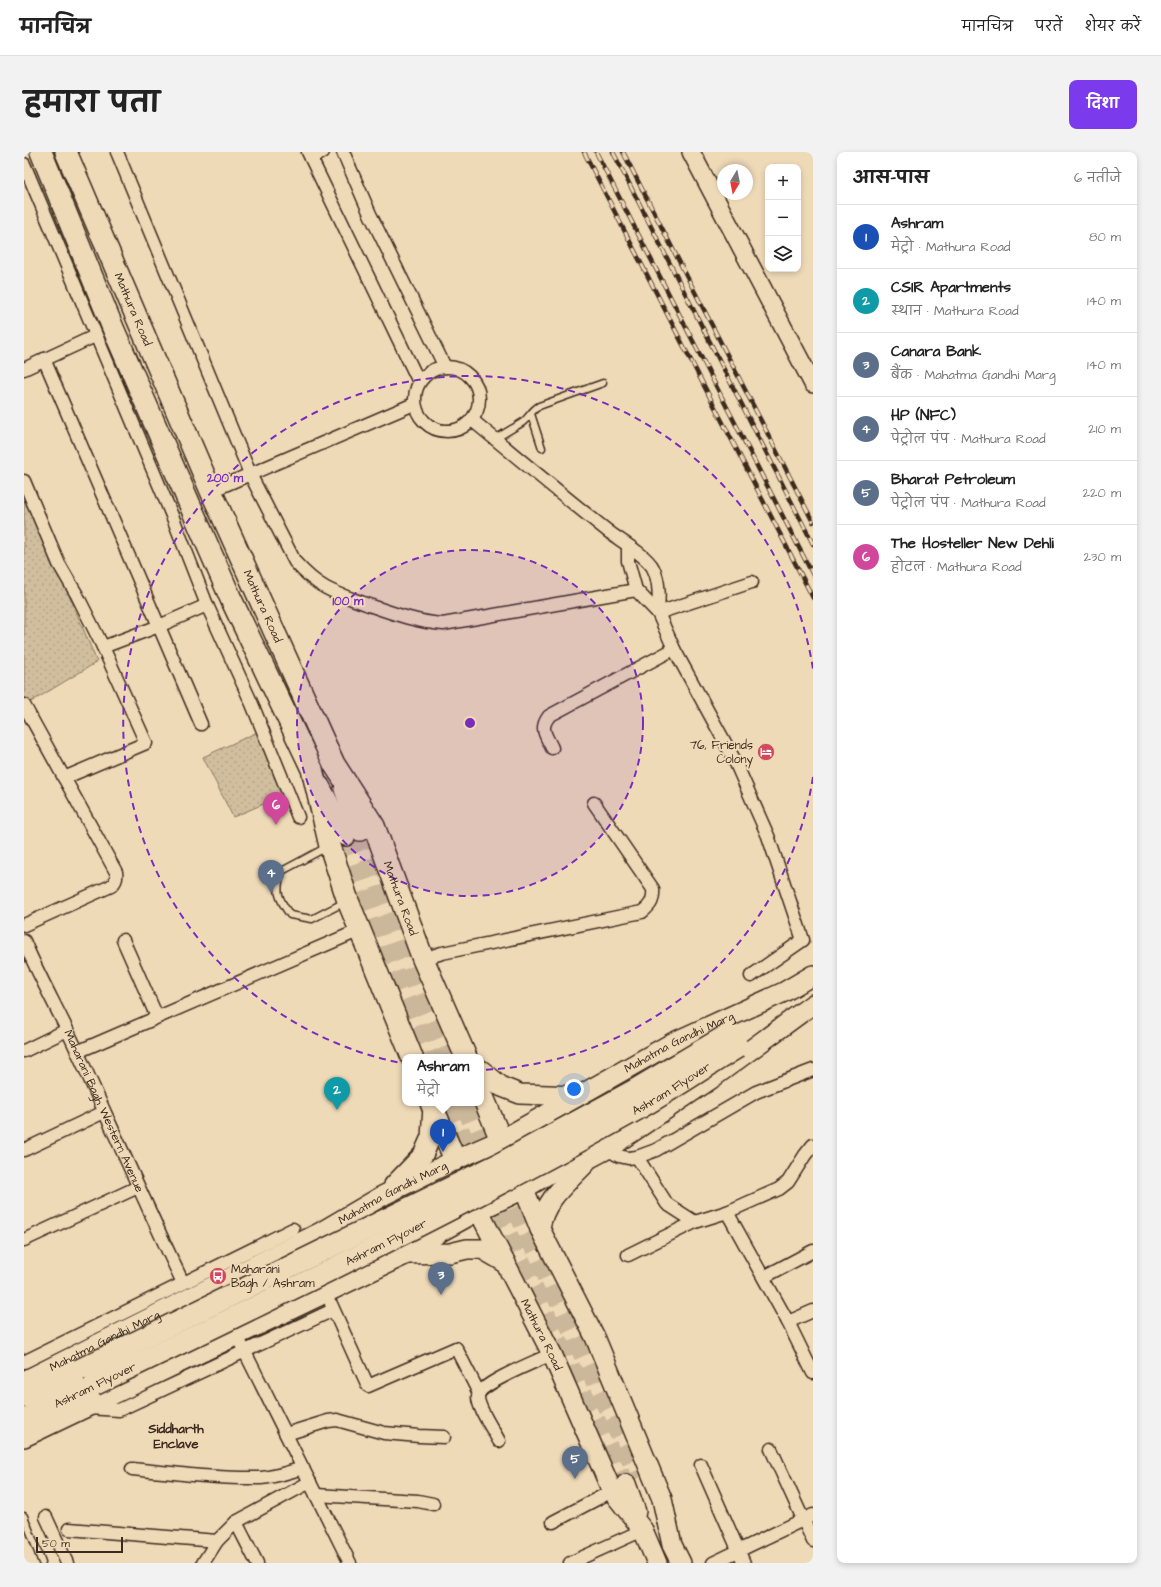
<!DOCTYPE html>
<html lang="hi">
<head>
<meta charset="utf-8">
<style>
  body { margin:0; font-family:"Architects Daughter","Playpen Sans Deva",sans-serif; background:#f2f2f2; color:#222 }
  .controls { position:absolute; right:12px; top:12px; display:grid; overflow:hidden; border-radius:8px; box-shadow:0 2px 6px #0003 }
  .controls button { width:36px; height:36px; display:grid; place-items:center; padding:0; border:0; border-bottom:1px solid #e0e0e0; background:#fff; color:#222; font:20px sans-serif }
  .compass { position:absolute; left:693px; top:12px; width:36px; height:36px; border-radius:50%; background:#fff; box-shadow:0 2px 6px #0003; rotate:190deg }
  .scale { position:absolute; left:12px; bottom:10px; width:87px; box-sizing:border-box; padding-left:4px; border:2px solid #3b2a1e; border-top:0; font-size:11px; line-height:14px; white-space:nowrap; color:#3b2a1e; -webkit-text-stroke:3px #efdab8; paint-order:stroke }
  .you { position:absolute; left:550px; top:937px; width:14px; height:14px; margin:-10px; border:3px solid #fff; border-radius:50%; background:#1a73e8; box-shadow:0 0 0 6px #1a73e833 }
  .badge { display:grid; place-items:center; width:26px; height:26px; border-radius:50%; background:#7c3aed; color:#fff; font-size:13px; font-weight:700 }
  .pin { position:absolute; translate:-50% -33px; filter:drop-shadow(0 1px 2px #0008) }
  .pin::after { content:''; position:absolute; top:21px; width:14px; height:12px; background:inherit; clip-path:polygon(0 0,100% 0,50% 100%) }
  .popup { position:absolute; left:378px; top:902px; width:82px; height:52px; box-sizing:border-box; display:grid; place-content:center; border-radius:8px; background:#fff; filter:drop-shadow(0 1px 3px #0005); font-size:13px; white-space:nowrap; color:#767676 }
  .popup b { font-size:15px; color:#222 }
  .popup::after { content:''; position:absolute; left:50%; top:100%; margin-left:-8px; border:8px solid transparent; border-top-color:#fff }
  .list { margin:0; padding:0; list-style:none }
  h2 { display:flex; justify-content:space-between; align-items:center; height:52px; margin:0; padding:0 16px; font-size:17px }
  h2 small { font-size:13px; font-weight:400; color:#767676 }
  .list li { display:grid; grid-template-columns:26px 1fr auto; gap:12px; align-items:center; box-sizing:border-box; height:64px; padding:0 16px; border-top:1px solid #e0e0e0 }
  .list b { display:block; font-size:15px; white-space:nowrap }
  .list p { margin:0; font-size:13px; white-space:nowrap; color:#767676 }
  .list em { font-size:13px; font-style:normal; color:#767676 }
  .icon { flex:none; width:22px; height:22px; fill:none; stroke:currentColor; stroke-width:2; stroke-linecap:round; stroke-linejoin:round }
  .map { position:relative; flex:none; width:789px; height:1411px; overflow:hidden; border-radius:8px }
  header { display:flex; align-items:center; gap:24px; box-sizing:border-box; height:56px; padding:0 20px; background:#fff; border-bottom:1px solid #e0e0e0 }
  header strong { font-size:19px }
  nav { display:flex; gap:22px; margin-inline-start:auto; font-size:14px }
  .intro { display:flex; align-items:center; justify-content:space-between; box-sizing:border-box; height:96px; padding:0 24px }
  h1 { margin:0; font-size:28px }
  .button { padding:10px 18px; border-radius:8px; background:#7c3aed; color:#fff; font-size:14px; font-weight:700 }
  main { display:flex; gap:24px; padding:0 24px }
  aside { flex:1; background:#fff; border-radius:8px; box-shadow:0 2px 6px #0003 }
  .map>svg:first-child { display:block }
  .grass { fill:url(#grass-dots); stroke:#86745e }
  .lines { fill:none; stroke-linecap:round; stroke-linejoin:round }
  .primary-tunnel { stroke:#cbb799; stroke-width:19; stroke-dasharray:19 10; stroke-linecap:butt }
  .lane-casing { stroke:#3b2a1e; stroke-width:9 }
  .street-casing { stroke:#3b2a1e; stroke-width:15 }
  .secondary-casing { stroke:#3b2a1e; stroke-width:20 }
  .primary-casing { stroke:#3b2a1e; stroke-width:22 }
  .highway-casing { stroke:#3b2a1e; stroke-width:24 }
  .lane { stroke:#efdab8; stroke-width:6 }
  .street { stroke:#efdab8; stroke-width:12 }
  .secondary { stroke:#efdab8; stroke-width:17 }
  .primary { stroke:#efdab8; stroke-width:19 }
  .highway { stroke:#efdab8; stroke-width:21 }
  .rail-casing { stroke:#3b2a1e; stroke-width:4.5 }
  .rail { stroke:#efdab8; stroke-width:3; stroke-dasharray:9; stroke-linecap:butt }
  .highway-bridge-casing { stroke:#3b2a1e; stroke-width:24; stroke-linecap:butt }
  .highway-bridge { stroke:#efdab8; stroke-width:21 }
  .ring { fill:none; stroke:#7b2cbf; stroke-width:2; stroke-dasharray:7 5 }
  .labels { text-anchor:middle; stroke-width:4; stroke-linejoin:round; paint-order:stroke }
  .street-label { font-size:12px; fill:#3b2a1e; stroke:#efdab8 }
  .poi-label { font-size:12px; fill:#3b2a1e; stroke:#efdab8; text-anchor:end }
  .neighbourhood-label { font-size:13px; font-weight:bold; fill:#3b2a1e; stroke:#efdab8 }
  .centre { fill:#7b2cbf; stroke:#efdab8; stroke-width:2 }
  .ring-label { font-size:12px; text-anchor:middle; font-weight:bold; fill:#7b2cbf; stroke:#efdab8; stroke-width:4; stroke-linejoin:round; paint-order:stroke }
</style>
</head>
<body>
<header>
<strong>मानचित्र</strong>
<nav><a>मानचित्र</a><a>परतें</a><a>शेयर करें</a></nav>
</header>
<div class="intro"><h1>हमारा पता</h1><a class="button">दिशा</a></div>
<main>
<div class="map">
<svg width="789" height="1411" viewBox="0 0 789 1411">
  <defs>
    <pattern id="grass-dots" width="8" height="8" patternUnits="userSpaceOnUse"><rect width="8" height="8" fill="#d1be9f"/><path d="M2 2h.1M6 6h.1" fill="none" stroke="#b4a388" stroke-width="1.8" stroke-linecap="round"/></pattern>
  </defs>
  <rect width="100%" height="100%" fill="#efdab8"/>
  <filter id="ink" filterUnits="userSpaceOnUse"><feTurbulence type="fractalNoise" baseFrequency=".025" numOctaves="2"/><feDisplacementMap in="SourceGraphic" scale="8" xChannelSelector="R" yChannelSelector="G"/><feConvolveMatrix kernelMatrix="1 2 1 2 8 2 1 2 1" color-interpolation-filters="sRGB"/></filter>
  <g filter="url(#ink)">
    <path class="grass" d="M0,344L33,414L73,510L0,554Z
      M238,578L263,642L209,665L179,605Z"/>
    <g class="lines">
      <path class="primary-tunnel" d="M336,679L375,794L421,905
        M322,684L360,797L406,905
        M425,951L444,997L602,1332
        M440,951L457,992L489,1050L615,1326"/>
      <defs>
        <path id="lane" d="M507,262L518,296
          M472,287C480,281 490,276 499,270C505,265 508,258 515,254L579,231
          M303,695L258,719C251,739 254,746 266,763L288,767L321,750
          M0,1364L18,1411"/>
        <g id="street">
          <path d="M93,0L227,324L271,410C280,420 291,430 302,436C315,443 329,447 342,452C368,461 392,470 419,472L612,438"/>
          <path d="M284,0L395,230"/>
          <path d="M319,0L346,62L421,215"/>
          <path d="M287,6L299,0"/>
          <path d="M0,12L149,366L183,453L228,552L274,665"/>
          <path d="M20,207L177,572"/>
          <circle cx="423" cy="247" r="32"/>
          <path d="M0,217L71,184"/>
          <path d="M448,268C493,305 538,343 585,380C597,389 622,403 629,416C636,430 635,446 634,461"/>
          <path d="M0,329L35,412L53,443L79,495L122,591L40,626"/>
          <path d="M187,339L390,252"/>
          <path d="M604,395V409L612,438L634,461L650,497L710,607L744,684L779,788L727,824"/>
          <path d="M634,461L728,430"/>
          <path d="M79,495L135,474L183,453"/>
          <path d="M0,553L92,720C93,726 92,730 87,734L0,773"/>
          <path d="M528,596C522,583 515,577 525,564L650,497"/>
          <path d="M99,788L133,865"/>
          <path id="s1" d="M0,789C16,827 37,863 54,901C89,978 123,1055 159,1131"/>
          <path d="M399,807L418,801L618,760C627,753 630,748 629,737L570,651"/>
          <path d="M0,899L43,878"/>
          <path d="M53,900L336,778"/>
          <path d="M583,997L595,1004L604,1006L613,1005L632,998L732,940L789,918"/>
          <path d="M0,998L80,960"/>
          <path d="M613,1005L643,1052L671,1070"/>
          <path d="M703,1060L764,1170L789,1221"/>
          <path d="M0,1088L114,1035"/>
          <path d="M604,1103L671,1070L703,1060L755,1037L764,1030L781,1003L789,993"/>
          <path d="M740,1125L789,1099"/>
          <path d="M307,1152L344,1234L432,1196L455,1241"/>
          <path d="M764,1170L789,1159"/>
          <path d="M217,1192L326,1411"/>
          <path d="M0,1210L269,1077"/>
          <path d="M64,1256L95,1258L309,1158"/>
          <path d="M262,1282L304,1269L313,1268L360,1281L395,1284L420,1285"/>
          <path d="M475,1289C470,1279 453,1255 454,1244C455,1232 515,1208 528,1202"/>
          <path d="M747,1297L789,1389"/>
          <path d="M677,1313L720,1411"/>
          <path d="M108,1317C151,1321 194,1327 237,1326C251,1325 265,1320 279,1316"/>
          <path d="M292,1343L394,1349L409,1352"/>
          <path d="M22,1365L43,1411"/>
          <path d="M212,1370L233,1411"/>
          <path d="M529,1370L588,1339"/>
          <path d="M45,1377L193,1389"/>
          <path d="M179,1411L193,1389L212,1370L286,1330"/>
          <path d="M546,1411L619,1378"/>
          <path d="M689,1411L789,1363"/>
        </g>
        <path id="secondary" d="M667,0L789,232"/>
        <g id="primary">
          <path d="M296,634L322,684"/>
          <path d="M320,637L336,679"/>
          <path d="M457,918L478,935L496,942L552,944"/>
          <path d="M370,1033L399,1003L407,985L409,956"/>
          <path d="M500,1037L516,1077L571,1185L638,1347L648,1393L657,1411"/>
          <path id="s2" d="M449,1048L528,1202L588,1339L619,1378L633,1411"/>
          <path d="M516,1077C519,1049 543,1031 561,1012"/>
          <path d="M383,1102L426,1101L443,1097H458L482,1111"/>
          <path id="s3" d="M0,1229L297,1080L360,1043L431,1008L477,988L648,891L760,840L789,823"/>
          <path d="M0,1285L383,1102L416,1080L454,1059L500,1037L523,1023L566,1006L583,997L687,927L789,852"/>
          <path d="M602,1332L612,1360"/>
        </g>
        <g id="highway">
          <path d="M17,0L89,176L207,447L288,617L306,694L324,749L388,905"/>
          <path id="s4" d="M42,0L187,339L310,612L350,674L399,807L442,905"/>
          <path d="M457,940L477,988L500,1037"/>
          <path d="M407,951L431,1008"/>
          <path d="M0,1245L55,1218"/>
          <path d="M0,1268L70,1233"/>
        </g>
      </defs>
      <use href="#lane" class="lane-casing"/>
      <use href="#street" class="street-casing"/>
      <use href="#secondary" class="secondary-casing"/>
      <use href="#primary" class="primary-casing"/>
      <use href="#highway" class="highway-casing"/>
      <use href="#lane" class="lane"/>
      <use href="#street" class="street"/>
      <use href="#secondary" class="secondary"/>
      <use href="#primary" class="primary"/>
      <use href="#highway" class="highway"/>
      <defs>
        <path id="rail" d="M560,0L789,446
          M572,0L789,423
          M589,0L789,392
          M599,0L789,370"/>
      </defs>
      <use href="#rail" class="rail-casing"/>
      <use href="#rail" class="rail"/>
      <defs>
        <g id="highway-bridge">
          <path d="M55,1218L477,1011L609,939L705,882"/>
          <path id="s5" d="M70,1233C253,1145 437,1056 614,957C648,938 681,915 714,895"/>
        </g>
      </defs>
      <use href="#highway-bridge" class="highway-bridge-casing"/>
      <use href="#highway-bridge" class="highway-bridge"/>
    </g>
  </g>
  <circle cx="446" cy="571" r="173" fill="#7b2cbf" fill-opacity=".12"/>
  <g class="ring">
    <circle cx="446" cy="571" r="173"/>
    <path d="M789 625A347 347 0 1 1 789 517"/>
  </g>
  <defs>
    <symbol id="hotel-disc" viewBox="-11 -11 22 22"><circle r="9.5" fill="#d1495b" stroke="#efdab8"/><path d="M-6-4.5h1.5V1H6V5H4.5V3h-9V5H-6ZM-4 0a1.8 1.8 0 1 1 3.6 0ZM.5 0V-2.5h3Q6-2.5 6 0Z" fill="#fff"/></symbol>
    <symbol id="bus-disc" viewBox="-11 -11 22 22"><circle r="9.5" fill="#d1495b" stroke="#efdab8"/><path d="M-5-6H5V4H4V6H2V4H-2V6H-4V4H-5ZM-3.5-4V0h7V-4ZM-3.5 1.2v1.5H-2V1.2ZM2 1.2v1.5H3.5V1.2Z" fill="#fff"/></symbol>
  </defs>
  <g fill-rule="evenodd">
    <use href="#hotel-disc" x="732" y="590" width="20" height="20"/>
    <use href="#bus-disc" x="184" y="1114" width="20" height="20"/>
  </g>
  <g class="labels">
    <g class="street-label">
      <text dy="4" stroke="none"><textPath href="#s4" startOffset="171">Mathura Road</textPath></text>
      <text dy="4" stroke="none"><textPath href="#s4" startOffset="495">Mathura Road</textPath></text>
      <text dy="4" stroke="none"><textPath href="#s4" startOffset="819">Mathura Road</textPath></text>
      <text dy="4" stroke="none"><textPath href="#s3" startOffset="738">Mahatma Gandhi Marg</textPath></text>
      <text dy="4" stroke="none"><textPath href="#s5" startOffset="649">Ashram Flyover</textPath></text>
      <text dy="4" stroke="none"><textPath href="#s1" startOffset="188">Maharani Bagh Western Avenue</textPath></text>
      <text dy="4" stroke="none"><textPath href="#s3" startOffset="414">Mahatma Gandhi Marg</textPath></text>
      <text dy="4" stroke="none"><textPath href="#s5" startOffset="325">Ashram Flyover</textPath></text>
      <text dy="4" stroke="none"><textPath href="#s2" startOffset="151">Mathura Road</textPath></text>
      <text dy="4" stroke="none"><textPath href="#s3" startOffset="90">Mahatma Gandhi Marg</textPath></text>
      <text transform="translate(71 1233) rotate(-26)" y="4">Ashram Flyover</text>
    </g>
    <g class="poi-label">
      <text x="729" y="597">76, Friends<tspan x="729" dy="14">Colony</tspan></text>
      <text x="207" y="1121" text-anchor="start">Maharani<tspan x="207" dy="14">Bagh / Ashram</tspan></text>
    </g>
    <g class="neighbourhood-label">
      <text x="152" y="1281">Siddharth<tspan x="152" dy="15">Enclave</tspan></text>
    </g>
  </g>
  <circle cx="446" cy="571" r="6" class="centre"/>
  <g class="ring-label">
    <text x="201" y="330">200 m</text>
    <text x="324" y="453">100 m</text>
  </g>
</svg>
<div class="controls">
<button>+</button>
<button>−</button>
<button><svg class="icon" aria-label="layers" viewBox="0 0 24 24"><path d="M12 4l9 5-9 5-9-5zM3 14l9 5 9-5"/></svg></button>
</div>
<svg class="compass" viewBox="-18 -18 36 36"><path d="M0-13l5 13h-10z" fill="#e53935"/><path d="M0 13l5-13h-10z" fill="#767676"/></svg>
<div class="scale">50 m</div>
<div class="you"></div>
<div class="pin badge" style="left:419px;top:1000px;background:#1a4fb4">1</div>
<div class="popup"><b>Ashram</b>मेट्रो</div>
<div class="pin badge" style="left:313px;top:958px;background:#0f9aa8">2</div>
<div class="pin badge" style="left:417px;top:1143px;background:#5c6f8a">3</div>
<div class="pin badge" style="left:247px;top:741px;background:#5c6f8a">4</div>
<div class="pin badge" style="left:551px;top:1327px;background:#5c6f8a">5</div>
<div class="pin badge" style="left:252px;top:673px;background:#d1479c">6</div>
</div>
<aside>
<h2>आस-पास<small>6 नतीजे</small></h2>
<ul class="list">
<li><span class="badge" style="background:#1a4fb4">1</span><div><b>Ashram</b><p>मेट्रो · Mathura Road</p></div><em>80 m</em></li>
<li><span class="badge" style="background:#0f9aa8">2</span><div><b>CSIR Apartments</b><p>स्थान · Mathura Road</p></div><em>140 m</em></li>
<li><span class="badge" style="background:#5c6f8a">3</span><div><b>Canara Bank</b><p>बैंक · Mahatma Gandhi Marg</p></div><em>140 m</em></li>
<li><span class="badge" style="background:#5c6f8a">4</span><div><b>HP (NFC)</b><p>पेट्रोल पंप · Mathura Road</p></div><em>210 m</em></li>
<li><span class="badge" style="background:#5c6f8a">5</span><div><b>Bharat Petroleum</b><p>पेट्रोल पंप · Mathura Road</p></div><em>220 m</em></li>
<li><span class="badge" style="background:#d1479c">6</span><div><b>The Hosteller New Dehli</b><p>होटल · Mathura Road</p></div><em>230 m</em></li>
</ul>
</aside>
</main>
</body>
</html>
